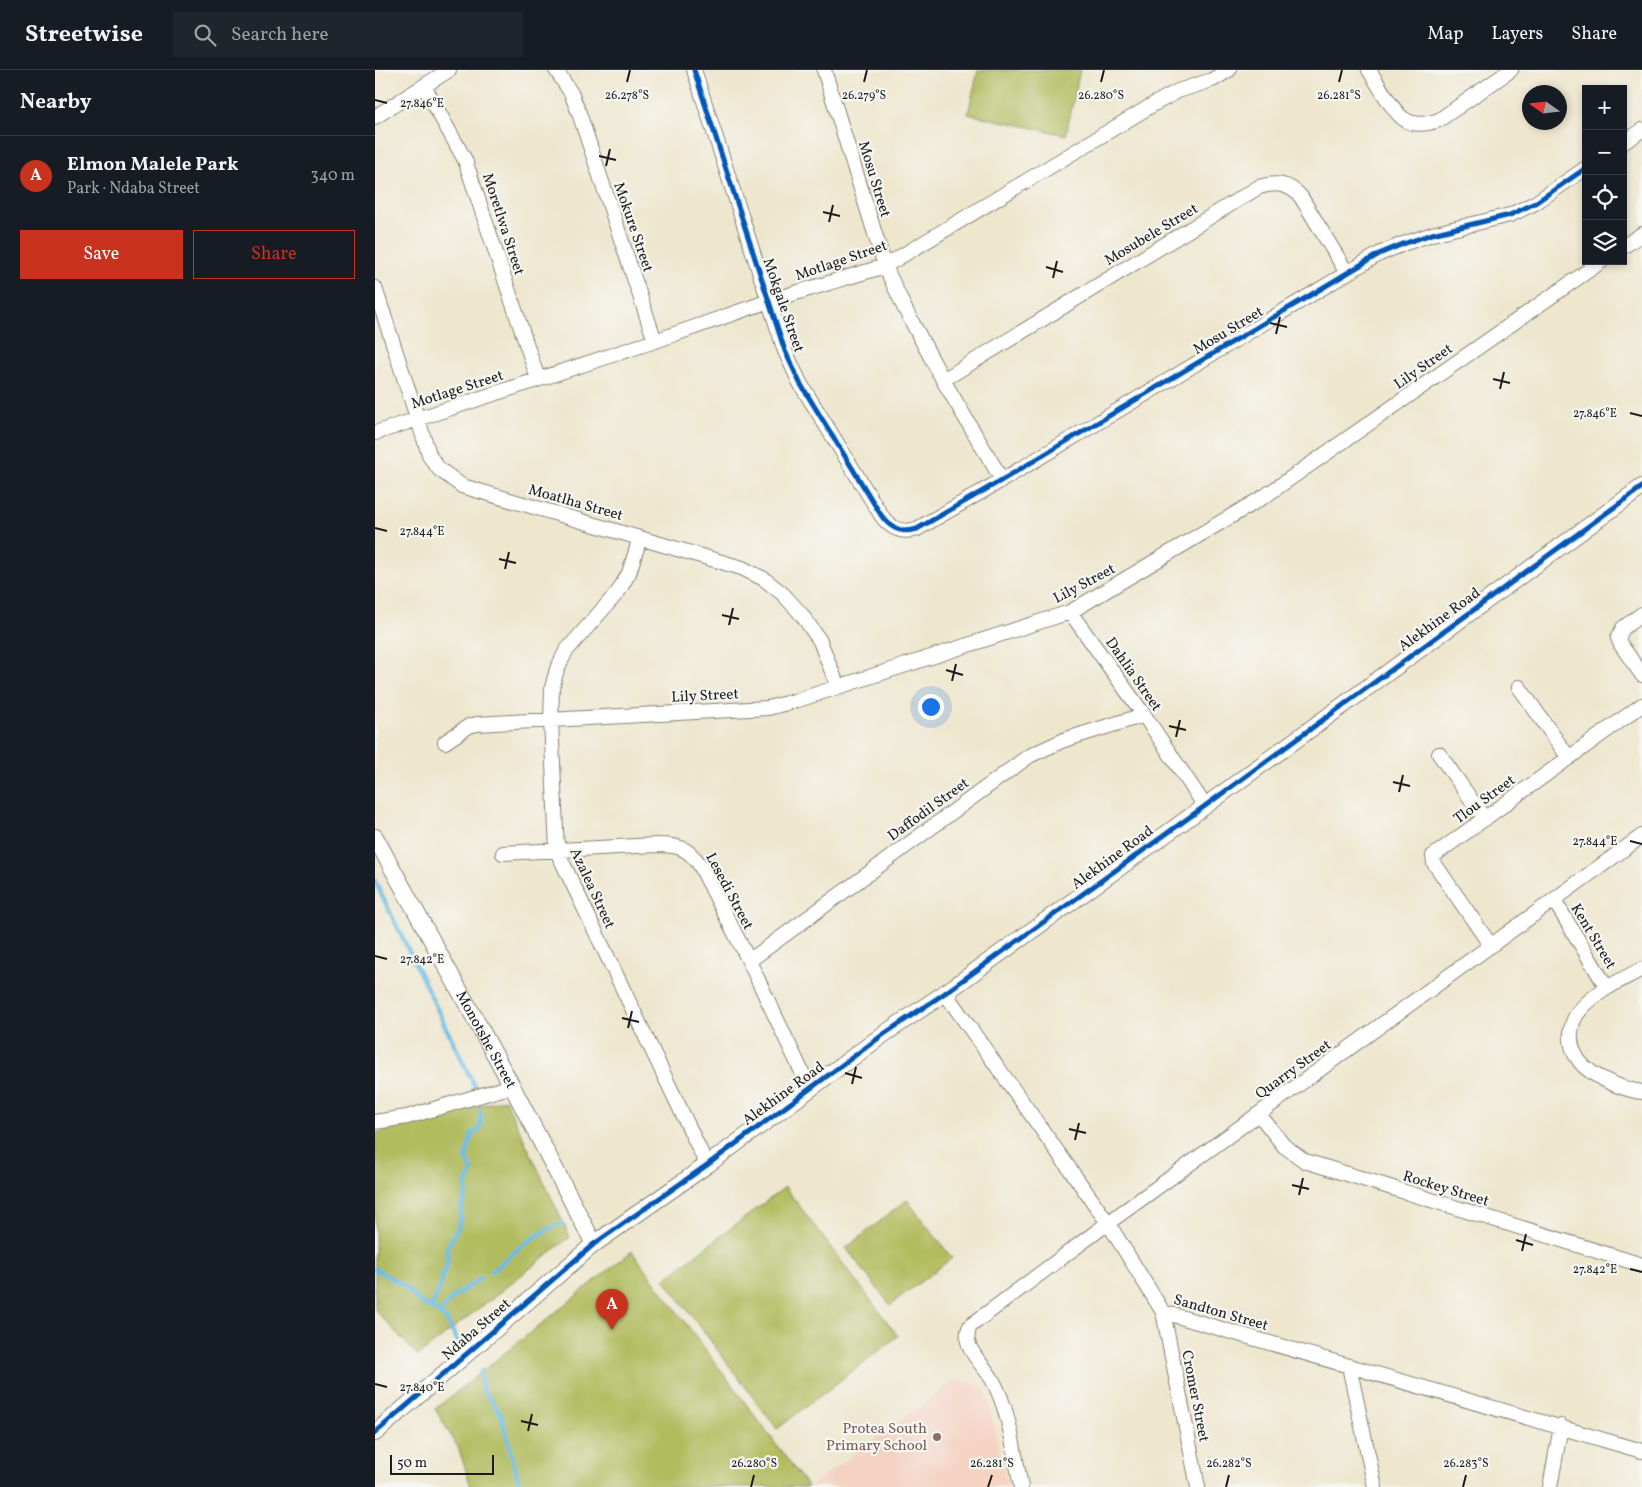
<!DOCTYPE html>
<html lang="en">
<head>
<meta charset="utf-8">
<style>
  body { margin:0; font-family:Vollkorn,serif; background:#20242c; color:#f1f3f6 }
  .controls { position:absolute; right:15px; top:15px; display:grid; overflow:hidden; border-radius:0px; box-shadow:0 2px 8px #0003 }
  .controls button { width:45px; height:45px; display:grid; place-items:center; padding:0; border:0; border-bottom:1px solid #363941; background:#171b24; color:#f1f3f6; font:25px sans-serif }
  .compass { position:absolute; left:1147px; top:15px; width:45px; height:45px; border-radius:50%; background:#171b24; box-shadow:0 2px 8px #0003; rotate:284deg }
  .scale { position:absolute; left:15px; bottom:12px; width:104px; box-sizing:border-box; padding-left:5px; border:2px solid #1c1c1c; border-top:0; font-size:14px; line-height:18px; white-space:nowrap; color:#1c1c1c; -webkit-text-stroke:4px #f6f6f2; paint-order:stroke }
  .you { position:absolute; left:555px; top:636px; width:18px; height:18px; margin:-12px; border:4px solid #fff; border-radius:50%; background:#1a73e8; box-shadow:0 0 0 8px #1a73e833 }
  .badge { display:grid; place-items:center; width:32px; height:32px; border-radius:50%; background:#c8321e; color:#fff; font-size:16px; font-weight:700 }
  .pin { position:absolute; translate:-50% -41px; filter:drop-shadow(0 1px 2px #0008) }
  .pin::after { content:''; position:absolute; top:26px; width:18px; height:15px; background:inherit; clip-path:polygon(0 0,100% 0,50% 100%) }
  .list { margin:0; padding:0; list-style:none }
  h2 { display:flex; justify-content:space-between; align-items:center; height:65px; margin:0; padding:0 20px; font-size:21px }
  h2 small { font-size:16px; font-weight:400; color:#9ea1a6 }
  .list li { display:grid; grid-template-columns:32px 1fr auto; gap:15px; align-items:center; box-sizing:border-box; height:80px; padding:0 20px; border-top:1px solid #363941 }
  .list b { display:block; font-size:19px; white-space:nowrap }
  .list p { margin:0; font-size:16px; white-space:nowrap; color:#9ea1a6 }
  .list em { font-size:16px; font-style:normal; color:#9ea1a6 }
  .actions { display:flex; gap:10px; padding:15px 20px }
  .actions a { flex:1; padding:11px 0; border:1px solid #c8321e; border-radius:0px; text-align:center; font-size:18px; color:#c8321e }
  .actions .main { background:#c8321e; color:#fff }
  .icon { flex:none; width:28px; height:28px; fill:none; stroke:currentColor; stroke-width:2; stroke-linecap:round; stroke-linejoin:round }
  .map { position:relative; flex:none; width:1267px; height:1417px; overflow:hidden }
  header { display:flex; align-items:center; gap:30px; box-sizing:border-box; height:70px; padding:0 25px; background:#171b24; border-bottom:1px solid #363941 }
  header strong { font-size:24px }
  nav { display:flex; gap:28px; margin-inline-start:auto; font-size:18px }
  .search { width:350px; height:45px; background:#20242c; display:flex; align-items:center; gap:12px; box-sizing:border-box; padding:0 18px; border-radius:0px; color:#9ea1a6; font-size:19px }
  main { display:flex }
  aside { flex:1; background:#171b24 }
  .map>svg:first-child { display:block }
  .built { fill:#f5d2c2 }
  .green { fill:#b1bc5e; stroke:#666c3d }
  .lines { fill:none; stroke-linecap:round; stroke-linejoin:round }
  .stream { stroke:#68bbe4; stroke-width:4.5 }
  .minor-casing { stroke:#858174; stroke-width:16 }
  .tertiary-casing { stroke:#858174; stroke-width:18 }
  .minor { stroke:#fff; stroke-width:14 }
  .tertiary { stroke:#fff; stroke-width:16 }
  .cycleway-casing { stroke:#f6f6f2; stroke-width:8 }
  .cycleway { stroke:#0057b8; stroke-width:5 }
  .ticks { fill:none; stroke:#1c1c1c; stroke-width:2 }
  .education-dot { fill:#8d6e63; stroke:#f6f6f2; stroke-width:2 }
  .labels { text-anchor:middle; stroke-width:4.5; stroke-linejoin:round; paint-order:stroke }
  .street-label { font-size:15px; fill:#1c1c1c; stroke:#f6f6f2 }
  .education-label { font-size:15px; fill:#785e54; stroke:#f6f6f2; text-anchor:end }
  .ticks-label { font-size:12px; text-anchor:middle; fill:#1c1c1c; stroke:#f6f6f2; stroke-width:4.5; stroke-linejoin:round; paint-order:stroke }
</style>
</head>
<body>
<header>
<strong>Streetwise</strong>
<div class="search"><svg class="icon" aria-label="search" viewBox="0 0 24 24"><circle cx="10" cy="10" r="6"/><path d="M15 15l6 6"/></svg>Search here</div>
<nav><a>Map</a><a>Layers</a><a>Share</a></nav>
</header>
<main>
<aside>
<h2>Nearby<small></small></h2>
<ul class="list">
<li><span class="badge">A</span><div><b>Elmon Malele Park</b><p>Park · Ndaba Street</p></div><em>340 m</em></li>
</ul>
<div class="actions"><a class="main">Save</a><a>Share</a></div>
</aside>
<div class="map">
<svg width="1267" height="1417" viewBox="0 0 1267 1417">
  <rect width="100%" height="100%" fill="#f6f6f2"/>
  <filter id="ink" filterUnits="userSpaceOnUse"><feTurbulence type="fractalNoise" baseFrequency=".02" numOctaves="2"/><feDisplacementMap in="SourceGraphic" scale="10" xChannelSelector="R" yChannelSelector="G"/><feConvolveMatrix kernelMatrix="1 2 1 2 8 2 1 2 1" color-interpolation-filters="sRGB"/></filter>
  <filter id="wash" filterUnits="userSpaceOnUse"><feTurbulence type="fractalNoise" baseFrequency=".0096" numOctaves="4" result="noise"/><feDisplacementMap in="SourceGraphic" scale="20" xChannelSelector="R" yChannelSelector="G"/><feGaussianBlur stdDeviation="1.12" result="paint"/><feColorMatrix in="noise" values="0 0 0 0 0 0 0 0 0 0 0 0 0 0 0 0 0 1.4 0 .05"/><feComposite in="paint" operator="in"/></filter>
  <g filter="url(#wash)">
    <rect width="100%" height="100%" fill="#eee6cd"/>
    <path class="built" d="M582,1309L610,1318L633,1417H434Z"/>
    <path class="green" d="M603,0H705L691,65L593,44Z
      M130,1029L195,1167L43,1286L0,1240V1064Z
      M410,1117L523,1266L402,1359L289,1209Z
      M532,1130L577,1188L515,1235L471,1178Z
      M257,1181L433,1417H96L84,1379L60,1339Z"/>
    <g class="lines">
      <path class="stream" d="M0,811L100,1017
        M0,1199L28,1215L45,1232L64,1243L71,1249L83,1272
        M117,1201C138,1183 160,1163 187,1153
        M57,1238C60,1224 67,1218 68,1203L71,1200L73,1186L71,1180L84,1155L87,1134L91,1125V1113L95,1108L97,1101L91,1087L97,1064L104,1060L106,1053L105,1041
        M64,1243L79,1227L106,1208
        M106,1301L107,1319L126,1344L145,1417"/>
    </g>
  </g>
  <g filter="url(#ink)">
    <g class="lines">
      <defs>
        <path id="minor" d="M181,0L196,23L204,43L280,271
          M319,0L410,281L425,313L506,445C515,458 526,464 542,459L627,410L1004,184L1028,174L1057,164L1135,145L1160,133L1211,98
          M449,0L510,196L530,239L568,310L627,410
          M994,0C1002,12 1018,42 1029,49C1040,57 1053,54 1064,50L1136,0
          M49,16L90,90L163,309
          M0,47L74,0
          M1248,73L1267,60
          M1248,177L1267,164
          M0,218L55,387L64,399L87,416L367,498L389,509L408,524L427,545L445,571L463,617
          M568,310L884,117C901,112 914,113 926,127L972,203
          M0,363L280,271L394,231L510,196L779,34L803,21L837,10L854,0
          M265,468L254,503L243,522L191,581L182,599L177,618L176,650L182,781L332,1095
          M695,542L769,645L830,736
          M1267,544L1248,558L1243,568L1246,575L1267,605
          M1144,617L1194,688
          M70,672L94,656L102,654L393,638L423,630L695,542L890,426L1227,191
          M1064,684L1110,749
          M128,783L281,775C303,775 312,777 325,795L374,891L435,1019
          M1179,830L1232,918
          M1116,876L1059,793L1058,786L1267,635
          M374,891L654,686L689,670L769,645
          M1267,899C1246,910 1222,921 1206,939C1192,954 1193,977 1205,992C1217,1007 1249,1020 1267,1022
          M570,923L733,1153L788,1242L823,1417
          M884,1044L909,1076L930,1091L1267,1195
          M0,1052L32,1047L137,1016
          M788,1242L1267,1381
          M974,1296L1000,1417
          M646,1417C639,1382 635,1341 617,1309C607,1292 585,1277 595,1256L733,1153L1267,766
          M1175,1417L1186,1356"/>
        <g id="tertiary">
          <path id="s1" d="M0,767L137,1016L219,1174"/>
          <path d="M0,1363L219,1174L332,1095L509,964L570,923L830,736L1267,417"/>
        </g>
      </defs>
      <use href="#minor" class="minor-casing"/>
      <use href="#tertiary" class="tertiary-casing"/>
      <use href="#minor" class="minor"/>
      <use href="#tertiary" class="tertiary"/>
      <defs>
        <path id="cycleway" d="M319,0L410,281L425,313L506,445C515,458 526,464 542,459L627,410L1004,184L1028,174L1057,164L1135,145L1160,133L1211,98
          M0,1363L219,1174L332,1095L509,964L570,923L830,736L1267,417"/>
      </defs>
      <use href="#cycleway" class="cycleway-casing"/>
      <use href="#cycleway" class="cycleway"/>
    </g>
  </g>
  <path class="ticks" d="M252,12L255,0M489,12L492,0M726,12L729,0M964,12L967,0M0,30L12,33M224,86L241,90M231,96L235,79M448,142L465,146M454,152L458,135M671,197L688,202M678,208L682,191M895,253L912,257M901,264L905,247M1118,309L1135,313M1125,319L1129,302M1255,343L1267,346M0,458L12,461M124,489L141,493M130,499L134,482M347,545L364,549M354,555L358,538M571,600L588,605M577,611L581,594M794,656L811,660M801,667L805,650M1018,712L1035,716M1024,722L1028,705M1255,771L1267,774M0,886L12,889M247,948L264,952M253,958L257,941M470,1003L487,1008M477,1014L481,997M694,1059L711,1063M700,1070L704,1053M917,1115L934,1119M924,1125L928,1108M1141,1170L1158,1175M1147,1181L1151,1164M1255,1199L1267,1202M0,1314L12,1317M146,1351L163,1355M153,1361L157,1344M376,1417L379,1405M613,1417L617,1405M851,1417L854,1405M1088,1417L1091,1405"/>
  <circle class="education-dot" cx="562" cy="1367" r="5"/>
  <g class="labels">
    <g class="street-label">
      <text transform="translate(500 109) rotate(73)" y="5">Mosu Street</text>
      <text transform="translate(129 154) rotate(72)" y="5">Moretlwa Street</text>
      <text transform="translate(259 157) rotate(71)" y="5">Mokure Street</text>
      <text transform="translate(776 164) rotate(-31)" y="5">Mosubele Street</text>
      <text transform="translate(466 190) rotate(-19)" y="5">Motlage Street</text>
      <text transform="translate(409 235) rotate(71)" y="5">Mokgale Street</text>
      <text transform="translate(853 260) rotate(-31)" y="5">Mosu Street</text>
      <text transform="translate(1048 296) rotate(-35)" y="5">Lily Street</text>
      <text transform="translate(82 319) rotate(-18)" y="5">Motlage Street</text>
      <text transform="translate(201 432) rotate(16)" y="5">Moatlha Street</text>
      <text transform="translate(709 513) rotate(-28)" y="5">Lily Street</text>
      <text transform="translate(1064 549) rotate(-36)" y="5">Alekhine Road</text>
      <text transform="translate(759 604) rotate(55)" y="5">Dahlia Street</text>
      <text transform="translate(330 625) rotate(-3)" y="5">Lily Street</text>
      <text transform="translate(1109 729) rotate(-36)" y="5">Tlou Street</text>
      <text transform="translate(553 739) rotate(-36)" y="5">Daffodil Street</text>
      <text transform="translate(737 787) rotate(-36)" y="5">Alekhine Road</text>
      <text transform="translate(218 818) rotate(65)" y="5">Azalea Street</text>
      <text transform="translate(355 821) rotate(62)" y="5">Lesedi Street</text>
      <text transform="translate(1219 866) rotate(59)" y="5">Kent Street</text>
      <text dy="5" stroke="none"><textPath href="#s1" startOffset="231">Monotshe Street</textPath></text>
      <text transform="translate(918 999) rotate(-36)" y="5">Quarry Street</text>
      <text transform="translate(408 1023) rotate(-36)" y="5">Alekhine Road</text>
      <text transform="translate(1071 1118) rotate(17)" y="5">Rockey Street</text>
      <text transform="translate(846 1242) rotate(16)" y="5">Sandton Street</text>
      <text transform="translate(101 1259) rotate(-41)" y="5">Ndaba Street</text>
      <text transform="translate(821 1326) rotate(79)" y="5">Cromer Street</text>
    </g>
    <g class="education-label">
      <text x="552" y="1363">Protea South<tspan x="552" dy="17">Primary School</tspan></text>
    </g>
  </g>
  <g class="ticks-label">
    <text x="252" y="29">26.278°S</text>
    <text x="489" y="29">26.279°S</text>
    <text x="726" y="29">26.280°S</text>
    <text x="964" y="29">26.281°S</text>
    <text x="47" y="37">27.846°E</text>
    <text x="1220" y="347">27.846°E</text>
    <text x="47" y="465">27.844°E</text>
    <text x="1220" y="775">27.844°E</text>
    <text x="47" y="893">27.842°E</text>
    <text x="1220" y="1203">27.842°E</text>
    <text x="47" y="1321">27.840°E</text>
    <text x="379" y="1397">26.280°S</text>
    <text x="617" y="1397">26.281°S</text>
    <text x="854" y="1397">26.282°S</text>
    <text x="1091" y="1397">26.283°S</text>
  </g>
</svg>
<div class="controls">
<button>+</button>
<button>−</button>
<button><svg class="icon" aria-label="locate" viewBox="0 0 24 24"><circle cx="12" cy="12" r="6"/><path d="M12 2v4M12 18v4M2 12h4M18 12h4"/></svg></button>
<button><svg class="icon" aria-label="layers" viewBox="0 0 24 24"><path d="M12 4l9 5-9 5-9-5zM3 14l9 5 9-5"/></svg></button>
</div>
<svg class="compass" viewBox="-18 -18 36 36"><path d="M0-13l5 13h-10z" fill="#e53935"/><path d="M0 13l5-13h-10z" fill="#9ea1a6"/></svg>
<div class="scale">50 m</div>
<div class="you"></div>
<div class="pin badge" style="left:237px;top:1260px">A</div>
</div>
</main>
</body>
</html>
